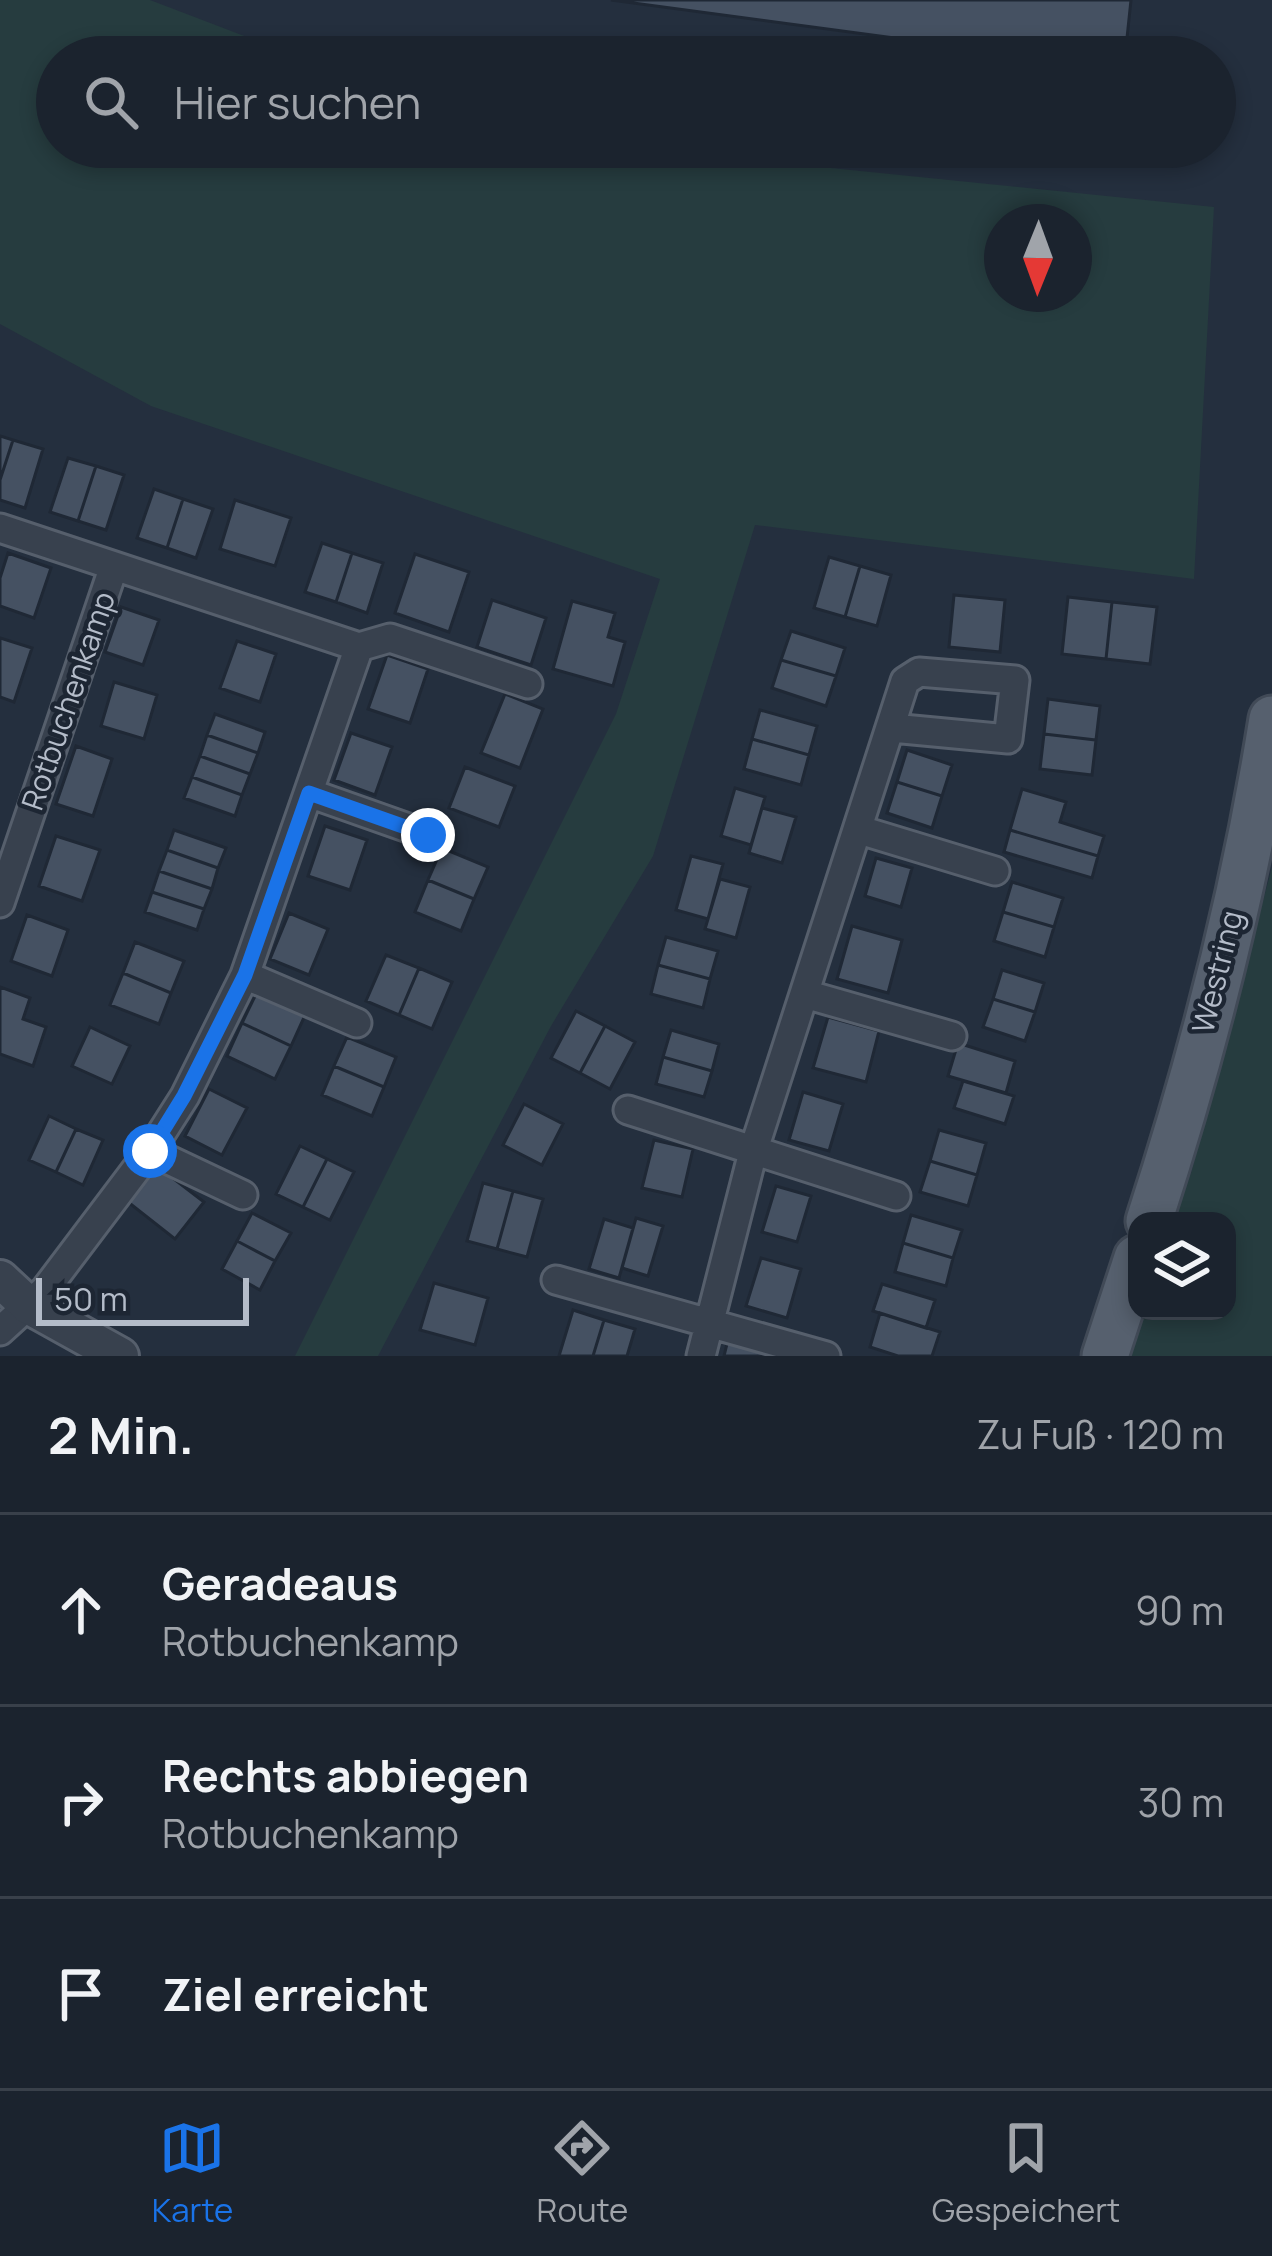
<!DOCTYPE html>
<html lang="de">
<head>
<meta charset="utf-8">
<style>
  body { margin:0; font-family:Manrope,sans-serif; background:#242b36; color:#f1f3f6 }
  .controls { position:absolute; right:36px; bottom:36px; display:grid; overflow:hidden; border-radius:24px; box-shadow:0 6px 18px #0003 }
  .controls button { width:108px; height:108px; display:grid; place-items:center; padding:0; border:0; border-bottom:3px solid #39404a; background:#1b232e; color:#f1f3f6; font:60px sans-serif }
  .compass { position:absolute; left:984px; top:204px; width:108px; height:108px; border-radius:50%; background:#1b232e; box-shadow:0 6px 18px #0003; rotate:181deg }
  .scale { position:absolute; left:36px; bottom:30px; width:213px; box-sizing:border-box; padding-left:12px; border:6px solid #b4bcc9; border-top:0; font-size:33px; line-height:42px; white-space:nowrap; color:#b4bcc9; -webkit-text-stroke:9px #1d2633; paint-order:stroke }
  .stop { position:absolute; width:36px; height:36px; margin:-27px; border:9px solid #1a73e8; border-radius:50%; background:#fff }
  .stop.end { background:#1a73e8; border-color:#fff; box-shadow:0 3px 12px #0008 }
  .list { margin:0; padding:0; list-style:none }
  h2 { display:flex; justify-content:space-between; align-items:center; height:156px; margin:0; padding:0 48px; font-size:51px }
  h2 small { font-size:39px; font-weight:400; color:#a0a4aa }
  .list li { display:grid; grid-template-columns:78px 1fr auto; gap:36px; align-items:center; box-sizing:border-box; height:192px; padding:0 48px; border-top:3px solid #39404a }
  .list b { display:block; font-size:45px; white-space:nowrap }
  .list p { margin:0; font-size:39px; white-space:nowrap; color:#a0a4aa }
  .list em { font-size:39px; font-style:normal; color:#a0a4aa }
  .icon { flex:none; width:66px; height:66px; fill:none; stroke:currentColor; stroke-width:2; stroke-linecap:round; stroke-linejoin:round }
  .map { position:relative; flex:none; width:1272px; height:1356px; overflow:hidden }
  .search { position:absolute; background:#1b232e; box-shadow:0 6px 18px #0003; left:36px; right:36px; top:36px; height:132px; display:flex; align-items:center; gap:30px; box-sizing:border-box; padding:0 42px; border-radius:66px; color:#a0a4aa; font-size:45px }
  .sheet { height:732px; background:#1b232e }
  nav { display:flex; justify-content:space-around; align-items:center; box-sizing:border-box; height:168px; border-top:3px solid #39404a; background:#1b232e; font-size:33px; color:#a0a4aa }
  nav a { display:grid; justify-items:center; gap:6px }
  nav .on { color:#1a73e8 }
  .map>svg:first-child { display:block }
  .green { fill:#263c3f; fill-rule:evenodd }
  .building { fill:#455162; stroke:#1f2835; stroke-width:3 }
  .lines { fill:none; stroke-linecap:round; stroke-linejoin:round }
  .minor-casing { stroke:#565f6c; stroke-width:33 }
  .tertiary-casing { stroke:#565f6c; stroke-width:42 }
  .primary-casing { stroke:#414a57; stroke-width:51 }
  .minor { stroke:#38414e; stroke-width:27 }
  .tertiary { stroke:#38414e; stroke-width:36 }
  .primary { stroke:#56606e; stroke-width:45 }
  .route { stroke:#1a73e8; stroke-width:15 }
  .labels { text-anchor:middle; stroke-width:9; stroke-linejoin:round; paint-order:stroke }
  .street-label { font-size:30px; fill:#b4bcc9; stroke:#1d2633 }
</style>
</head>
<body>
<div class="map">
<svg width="1272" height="1356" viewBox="0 0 1272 1356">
  <rect width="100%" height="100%" fill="#242f3e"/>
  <path class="green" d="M0,0H150L299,57H57V147H625L1214,207L1194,579L755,525L653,856L551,1026L378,1356H295L616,714L660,579L151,406L0,324ZM1002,222H1074V294H1002Z
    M1272,867V1356H1128L1143,1311H1227V1221H1174L1191,1173Z"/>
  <path class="building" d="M611,0H1131L1125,57L1029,49V56Z
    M0,436L13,440L0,480Z
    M13,440L43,449L25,508L0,500V480Z
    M68,458L96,466L78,521L50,512Z
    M96,466L124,475L106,530L78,521Z
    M154,489L183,499L167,548L137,538Z
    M183,499L213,509L196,558L167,548Z
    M235,500L291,518L275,566L220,549Z
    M322,543L352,553L336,602L305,592Z
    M8,553L51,568L34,618L0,606V578Z
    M352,553L383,563L367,613L336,602Z
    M415,554L469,572L449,632L395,613Z
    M829,557L860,566L845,617L814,608Z
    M860,566L891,575L877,626L845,617Z
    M954,595L1005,600L1000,652L949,647Z
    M1068,597L1112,602L1106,659L1062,654Z
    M492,600L546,618L531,665L477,647Z
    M572,601L615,613L608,637L625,642L613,686L553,669Z
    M1112,602L1157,607L1150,664L1106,659Z
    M121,607L159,620L143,665L105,652Z
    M791,631L845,648L836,676L781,660Z
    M0,638L32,648L14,702L0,697Z
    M237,641L276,654L260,702L220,688Z
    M387,655L428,669L410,723L368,709Z
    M781,660L836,676L826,706L772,688Z
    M114,682L157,695L144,739L101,726Z
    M505,694L543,709L520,768L481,753Z
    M1048,699L1100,706L1096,740L1044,734Z
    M760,710L817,726L809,755L752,739Z
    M215,714L265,732L258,753L207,735Z
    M351,733L392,747L375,795L334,780Z
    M1044,734L1096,740L1092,775L1040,769Z
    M207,735L258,753L250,774L200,756Z
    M752,739L809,755L801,785L744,769Z
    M76,746L112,759L93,816L56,804Z
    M907,750L952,765L942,796L897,782Z
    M200,756L250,774L242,795L192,777Z
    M465,767L515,786L499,827L449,808Z
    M192,777L242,795L235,816L184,798Z
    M897,782L942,796L932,828L887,813Z
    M735,788L765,797L751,845L721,836Z
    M1022,789L1066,802L1060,822L1104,836L1098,856L1010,830Z
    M762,808L796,817L782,863L749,853Z
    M325,826L367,840L350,890L308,876Z
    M174,830L226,848L218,868L167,850Z
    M1010,830L1098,856L1092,878L1004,852Z
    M56,836L100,850L82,901L39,886Z
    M442,848L488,867L474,899L428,880Z
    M167,850L218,868L212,889L159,871Z
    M691,856L723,864L708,919L676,910Z
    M876,858L912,868L901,907L865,896Z
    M159,871L212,889L204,909L152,892Z
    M720,879L750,887L736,938L705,929Z
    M428,880L474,899L461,931L415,912Z
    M1012,882L1063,898L1054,927L1003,912Z
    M152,892L204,909L197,930L145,912Z
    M1003,912L1054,927L1045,957L994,941Z
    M289,913L328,929L309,975L270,959Z
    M27,915L68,930L52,976L11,961Z
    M852,926L902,940L888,993L837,979Z
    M666,937L718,951L710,979L658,965Z
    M135,942L184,961L171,993L123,973Z
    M386,955L419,968L399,1015L366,1001Z
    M658,965L710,979L703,1008L651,994Z
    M419,968L452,982L432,1029L399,1015Z
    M1002,970L1044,983L1035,1012L993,999Z
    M123,973L171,993L159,1024L110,1005Z
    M0,987L30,998L23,1019L46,1027L33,1066L0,1054Z
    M258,990L306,1013L291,1046L242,1023Z
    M993,999L1035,1012L1025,1041L983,1027Z
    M576,1011L605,1026L580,1073L551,1058Z
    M828,1017L879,1031L866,1082L813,1068Z
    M242,1023L291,1046L275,1079L227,1056Z
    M605,1026L635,1042L610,1089L580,1073Z
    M90,1027L130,1046L112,1084L72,1066Z
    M671,1030L719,1044L712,1071L663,1057Z
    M347,1037L396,1057L384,1087L334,1066Z
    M958,1043L1015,1061L1006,1093L948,1076Z
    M663,1057L712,1071L704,1097L656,1084Z
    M334,1066L384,1087L372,1116L322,1095Z
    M963,1081L1014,1096L1005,1124L954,1108Z
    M209,1089L247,1108L222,1155L185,1136Z
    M803,1092L843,1104L829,1151L789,1140Z
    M524,1104L563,1124L542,1165L503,1145Z
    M49,1116L76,1129L56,1172L29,1160Z
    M76,1129L103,1140L83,1185L56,1172Z
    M939,1130L986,1143L977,1175L930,1161Z
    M654,1140L693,1149L682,1197L642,1188Z
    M300,1146L327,1159L303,1207L276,1194Z
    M327,1159L354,1172L330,1220L303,1207Z
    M930,1161L977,1175L968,1206L920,1192Z
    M157,1166L204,1202L175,1239L128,1202Z
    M483,1183L513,1191L497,1249L467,1241Z
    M776,1186L811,1196L797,1242L762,1232Z
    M513,1191L543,1199L527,1257L497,1249Z
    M252,1213L291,1233L275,1261L237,1241Z
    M911,1215L962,1230L953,1258L903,1243Z
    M636,1218L663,1226L648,1276L622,1268Z
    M604,1219L633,1228L619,1278L589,1269Z
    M237,1241L275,1261L260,1290L222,1269Z
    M903,1243L953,1258L946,1286L895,1272Z
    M761,1258L801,1269L787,1318L746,1306Z
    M434,1283L488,1298L475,1345L420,1330Z
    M882,1284L935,1300L926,1328L873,1311Z
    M573,1310L604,1320L593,1356H559Z
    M880,1313L940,1332L932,1356H898L870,1347Z
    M604,1320L635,1329L627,1356H593Z
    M728,1340L783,1356H724Z"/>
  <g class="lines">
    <defs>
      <path id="minor" d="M0,528L359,647L390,638L528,684
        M309,793L428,835
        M860,830L995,871
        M0,903L114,566
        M245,975L357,1023
        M805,994L952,1036
        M628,1110L896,1196
        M150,1151L243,1195
        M556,1280L826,1356
        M0,1331L45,1290L150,1151L185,1096L245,975L359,647
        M701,1356L753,1152L905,681L919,672L1015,680L1008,739L892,728"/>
      <path id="tertiary" d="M0,1279L28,1305L120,1356"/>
      <path id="primary" d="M1149,1221C1202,1058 1245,889 1272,719
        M1105,1356L1137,1258"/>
    </defs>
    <use href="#minor" class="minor-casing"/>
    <use href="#tertiary" class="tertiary-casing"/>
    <use href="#primary" class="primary-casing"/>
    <use href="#minor" class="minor"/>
    <use href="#tertiary" class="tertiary"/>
    <use href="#primary" class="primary"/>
  </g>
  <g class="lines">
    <path class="route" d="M150,1151L184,1096L245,975L309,793L428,835"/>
  </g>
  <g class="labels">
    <g class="street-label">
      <text transform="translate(69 701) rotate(-71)" y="10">Rotbuchenkamp</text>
      <text transform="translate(1218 972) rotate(-76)" y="10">Westring</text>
    </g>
  </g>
</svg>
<div class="controls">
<button><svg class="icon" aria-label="layers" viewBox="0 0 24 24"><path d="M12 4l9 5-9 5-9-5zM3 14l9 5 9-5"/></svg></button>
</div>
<svg class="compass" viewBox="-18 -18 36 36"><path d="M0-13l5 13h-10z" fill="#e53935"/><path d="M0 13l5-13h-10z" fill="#a0a4aa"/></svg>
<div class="scale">50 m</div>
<div class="stop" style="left:150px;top:1151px"></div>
<div class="stop end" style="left:428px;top:835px"></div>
<div class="search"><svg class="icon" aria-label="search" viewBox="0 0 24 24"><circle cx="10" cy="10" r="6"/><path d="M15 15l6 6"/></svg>Hier suchen</div>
</div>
<section class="sheet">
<h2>2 Min.<small>Zu Fuß · 120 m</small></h2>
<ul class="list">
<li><svg class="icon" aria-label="ahead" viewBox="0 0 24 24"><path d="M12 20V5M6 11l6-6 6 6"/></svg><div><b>Geradeaus</b><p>Rotbuchenkamp</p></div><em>90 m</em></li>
<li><svg class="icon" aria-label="right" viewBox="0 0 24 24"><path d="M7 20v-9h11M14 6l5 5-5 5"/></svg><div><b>Rechts abbiegen</b><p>Rotbuchenkamp</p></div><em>30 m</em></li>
<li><svg class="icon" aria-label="arrive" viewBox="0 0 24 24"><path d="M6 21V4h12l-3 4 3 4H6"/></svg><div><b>Ziel erreicht</b></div></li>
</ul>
</section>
<nav>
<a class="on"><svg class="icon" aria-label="map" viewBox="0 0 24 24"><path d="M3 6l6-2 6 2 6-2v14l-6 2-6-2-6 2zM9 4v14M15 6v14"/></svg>Karte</a>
<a><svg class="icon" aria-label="directions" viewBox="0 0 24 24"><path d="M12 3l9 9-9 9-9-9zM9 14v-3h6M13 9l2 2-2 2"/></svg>Route</a>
<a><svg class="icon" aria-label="saved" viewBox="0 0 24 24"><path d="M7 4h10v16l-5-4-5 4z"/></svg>Gespeichert</a>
</nav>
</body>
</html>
